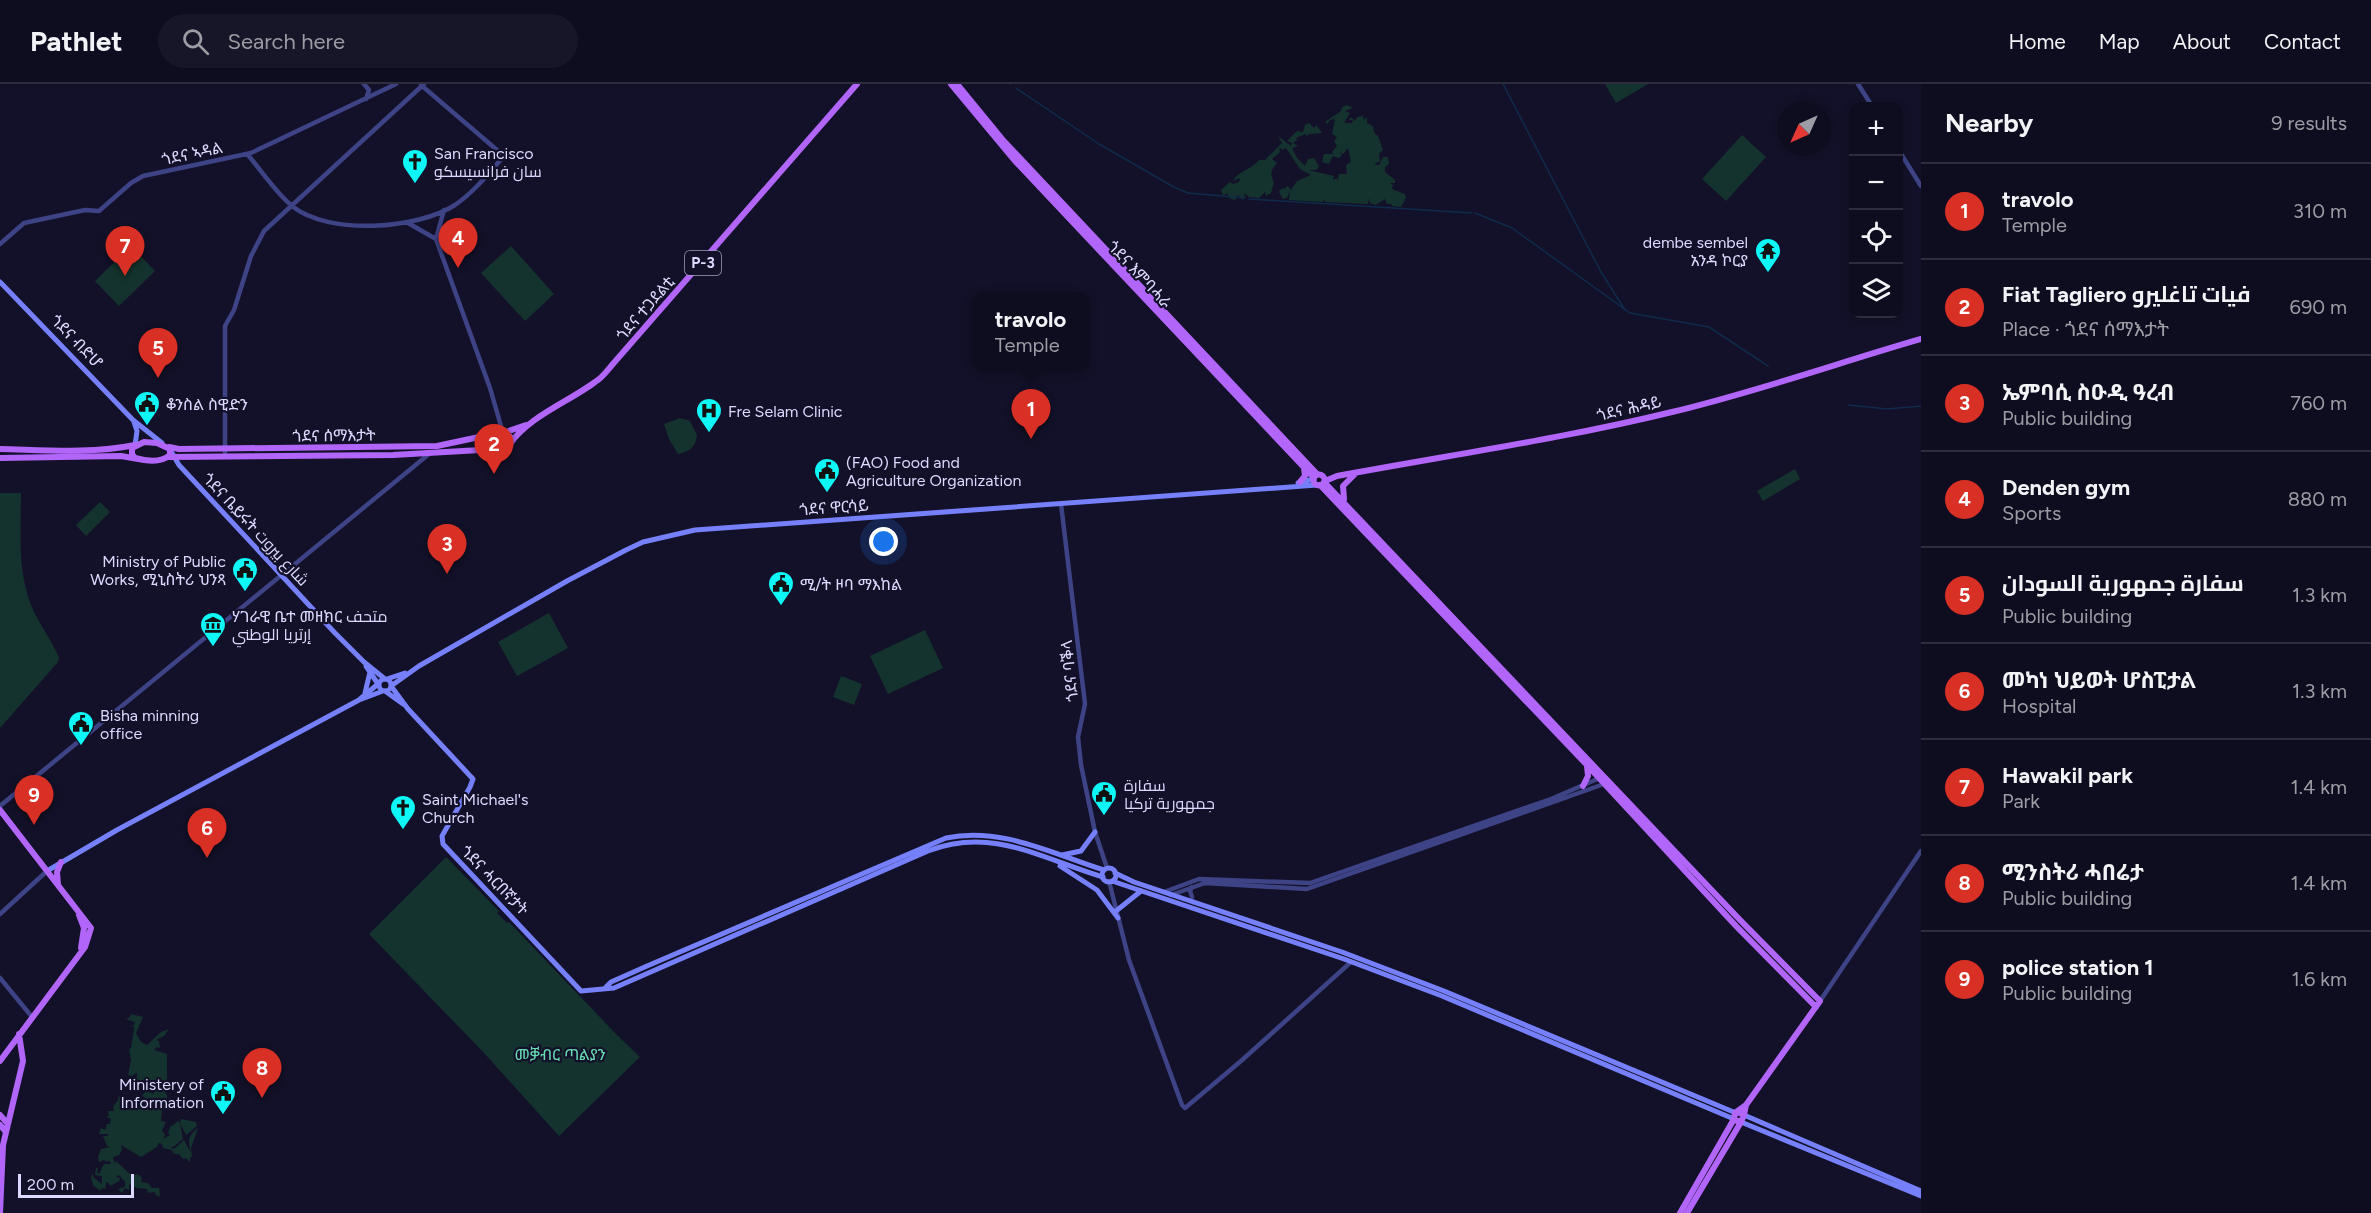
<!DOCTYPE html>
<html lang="en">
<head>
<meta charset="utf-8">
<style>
  body { margin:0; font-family:Figtree,Cairo,"Noto Sans Ethiopic",sans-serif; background:#171628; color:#f1f3f6 }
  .controls { position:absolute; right:18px; top:18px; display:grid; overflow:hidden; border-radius:12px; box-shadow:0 3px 9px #0003 }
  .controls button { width:54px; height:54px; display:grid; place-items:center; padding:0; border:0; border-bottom:2px solid #2e2d3d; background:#0e0d1f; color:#f1f3f6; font:30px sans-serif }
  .compass { position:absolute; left:1777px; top:18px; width:54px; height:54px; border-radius:50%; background:#0e0d1f; box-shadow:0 3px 9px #0003; rotate:225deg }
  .scale { position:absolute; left:18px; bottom:15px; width:116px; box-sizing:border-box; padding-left:6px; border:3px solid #dbdafe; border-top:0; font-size:16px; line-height:21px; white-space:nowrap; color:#dbdafe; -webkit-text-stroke:4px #131129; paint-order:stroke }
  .you { position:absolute; left:884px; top:458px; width:21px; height:21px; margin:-15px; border:4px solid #fff; border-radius:50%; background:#1a73e8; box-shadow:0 0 0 9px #1a73e833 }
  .badge { display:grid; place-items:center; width:39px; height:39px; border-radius:50%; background:#d93025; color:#fff; font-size:20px; font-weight:700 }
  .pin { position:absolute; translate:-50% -50px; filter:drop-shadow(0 2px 3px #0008) }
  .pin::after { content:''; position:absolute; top:32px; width:21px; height:18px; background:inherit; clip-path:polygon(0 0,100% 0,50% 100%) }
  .popup { position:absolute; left:972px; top:208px; width:117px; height:78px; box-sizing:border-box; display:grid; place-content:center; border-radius:12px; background:#0e0d1f; filter:drop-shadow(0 2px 4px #0005); font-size:20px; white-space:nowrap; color:#9b9ca4 }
  .popup b { font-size:22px; color:#f1f3f6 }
  .popup::after { content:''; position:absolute; left:50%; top:100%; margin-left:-12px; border:12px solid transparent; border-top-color:#0e0d1f }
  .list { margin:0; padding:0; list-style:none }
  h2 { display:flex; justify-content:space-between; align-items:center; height:78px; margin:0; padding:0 24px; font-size:26px }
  h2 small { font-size:20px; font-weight:400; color:#9b9ca4 }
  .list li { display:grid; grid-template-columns:39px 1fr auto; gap:18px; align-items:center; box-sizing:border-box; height:96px; padding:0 24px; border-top:2px solid #2e2d3d }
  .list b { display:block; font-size:22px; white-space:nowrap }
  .list p { margin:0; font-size:20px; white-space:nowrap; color:#9b9ca4 }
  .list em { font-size:20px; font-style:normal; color:#9b9ca4 }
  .icon { flex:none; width:33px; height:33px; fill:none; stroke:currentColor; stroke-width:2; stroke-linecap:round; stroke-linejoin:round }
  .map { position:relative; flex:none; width:1921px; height:1129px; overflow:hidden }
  header { display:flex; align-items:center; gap:36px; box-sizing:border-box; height:84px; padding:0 30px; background:#0e0d1f; border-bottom:2px solid #2e2d3d }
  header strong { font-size:28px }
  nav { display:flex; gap:33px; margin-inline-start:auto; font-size:21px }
  .search { width:420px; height:54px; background:#171628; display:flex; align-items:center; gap:15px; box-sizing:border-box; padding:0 21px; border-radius:33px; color:#9b9ca4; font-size:22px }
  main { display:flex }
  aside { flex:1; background:#0e0d1f }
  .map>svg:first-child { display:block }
  .green { fill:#15332e }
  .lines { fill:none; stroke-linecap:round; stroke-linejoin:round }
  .stream { stroke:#0f2b4a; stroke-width:1.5 }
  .tertiary { stroke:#3e4386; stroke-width:4.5 }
  .secondary { stroke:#7580fa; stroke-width:5 }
  .primary { stroke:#b266f9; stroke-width:6 }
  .labels { text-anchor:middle; stroke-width:4.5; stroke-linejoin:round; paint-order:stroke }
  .shield { fill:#131129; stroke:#9f9ebe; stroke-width:1.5 }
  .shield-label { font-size:15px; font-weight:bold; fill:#dbdafe }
  .street-label { font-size:16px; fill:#dbdafe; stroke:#131129 }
  .poi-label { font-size:16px; fill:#dbdafe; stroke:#131129; text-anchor:start }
  .park-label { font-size:16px; fill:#68dcb3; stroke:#131129 }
</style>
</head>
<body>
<header>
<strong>Pathlet</strong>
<div class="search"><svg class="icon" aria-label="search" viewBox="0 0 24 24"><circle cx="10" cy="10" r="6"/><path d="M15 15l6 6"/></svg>Search here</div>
<nav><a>Home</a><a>Map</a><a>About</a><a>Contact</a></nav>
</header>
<main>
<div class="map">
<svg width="1921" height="1129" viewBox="0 0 1921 1129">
  <rect width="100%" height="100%" fill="#131129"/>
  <path class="green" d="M1605,0H1648L1616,19Z
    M1347,21L1353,24L1345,27L1350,29L1344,39H1352L1353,36H1349L1351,33L1355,37L1357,33L1363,32L1364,36L1367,33V39L1373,42L1374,49L1378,52L1383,66L1379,70L1380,77L1374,80L1379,81L1383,73H1388L1389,80L1385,83V88L1395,96V99H1390L1393,101L1392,105L1405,110L1406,114L1401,123L1392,122L1391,120H1387L1385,115L1376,121L1370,119L1369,114L1368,120L1325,118L1324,116L1322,118L1289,116L1290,106L1287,114L1283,115L1279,108L1282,104L1284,105L1288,102L1291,106L1297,97L1311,91L1300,85L1286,64L1282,66L1281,64L1279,65L1280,68L1272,75L1277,79C1270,87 1270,90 1274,99L1271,109L1266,112L1265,108L1259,114L1249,113L1244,109L1245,113L1243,116L1238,111L1235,116L1229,114L1227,109L1223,112L1221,106L1230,98L1233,100L1239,98L1240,94L1233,97C1238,87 1252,85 1259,76H1265L1282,59L1278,52L1291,62L1292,59L1287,57L1297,47L1303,48L1305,41L1309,39L1314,44L1316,41L1322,49L1309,50L1307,52L1305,50L1296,54L1297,56L1293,59L1298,62L1292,64L1297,74L1305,82L1308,75L1314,74L1319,82L1316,86H1308L1334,92L1333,96L1337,94V98L1339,90H1347L1346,81L1351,78L1348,64L1343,70L1340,68L1342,71L1339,74L1333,72L1329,80L1322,78L1324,70H1333L1332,68L1337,62L1334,57L1337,53L1332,50L1335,35L1330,36L1327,40L1325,38L1341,27L1342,23Z
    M1742,51L1766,73L1726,117L1702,95Z
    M131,162L155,187L119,222L95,197Z
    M511,162L554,210L525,237L481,189Z
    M680,334L690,337L697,351C696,362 690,368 678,370L669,355L664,340Z
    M1795,385L1800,395L1763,417L1757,407Z
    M0,409H21C21,447 17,485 31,521C38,539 52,556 59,574L58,578L0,644Z
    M100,418L110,428L86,452L76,441Z
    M549,529L568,564L517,592L498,558Z
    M925,546L943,584L888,610L870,572Z
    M841,592L862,600L854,621L833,613Z
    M446,773L499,827L497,829L507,839L509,838L616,950L640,973L559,1052L485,970L369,850Z
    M131,930L143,933L136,949L141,958L147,961L161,948L169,945L164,952L156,956L159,957L160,964L157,963L154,966L167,970V1004L165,1009L167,1011V1020H163L164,1026H162L161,1037L166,1038L162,1047L165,1051L163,1055L170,1051L168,1049L171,1041L172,1042L178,1037L180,1039L181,1035L196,1038L197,1042L186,1051L180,1039L183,1055L173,1063H170L174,1065L184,1056L191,1069C188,1056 187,1053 198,1044L191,1064L192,1072L190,1074V1078L186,1074L183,1075L179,1070H174L175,1066L173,1070L172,1066L163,1064L162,1060L159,1059L157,1063L141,1073L121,1061L122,1066L119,1071L113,1073L115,1080L116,1077L132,1092L138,1090L142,1094L141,1098L148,1099L152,1104H159L160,1111L158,1113L154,1108L148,1109L147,1105L137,1104L129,1100V1106L125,1104L122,1109L118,1105L125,1103V1098L119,1091L116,1093L120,1094L119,1097L110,1102L108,1098L106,1099L105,1105L102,1104L100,1107L93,1101L91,1093L93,1089V1093L102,1100V1092L95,1091L96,1084H98L97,1088L99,1090L104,1080H111L109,1076L107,1078L104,1076L99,1078L98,1073L101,1065L110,1063L107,1062L103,1052H107L109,1050H99L101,1044L105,1046L107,1040H110L111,1035L106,1032H109L108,1027H114L113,1023L118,1016V1013L124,1011L125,1018L127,1015L129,1019L125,1021L124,1025L128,1026L131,1021H137L138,1024L141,1022V1019L139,1020V1016L135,1013L136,1010L142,1017L145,1014L142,1012L146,1006H149V1009L150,1008L153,1010L155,1007L141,1003V999H135L133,996L137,993V989L131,992L128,991L131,976L129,965L131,964L134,945V942L128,943L134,941L135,938L126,935L130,933Z"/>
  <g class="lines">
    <path class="stream" d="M1010,0H1011
      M1503,0L1601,188L1625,226
      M1016,4L1099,60L1172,102L1188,109L1245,114
      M1249,115L1472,129
      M1475,129L1512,144L1630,229L1709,243L1768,282
      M1848,321L1887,325L1921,322"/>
    <path class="tertiary" d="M364,0L369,6L366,15
      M1858,0L1872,22
      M1898,65L1921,102
      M247,70C262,87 275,108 292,122C329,152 418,145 455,121C474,108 489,89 504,72L421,1
      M408,139L436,155L490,304L503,349
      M436,155L444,126
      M0,160L24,139L85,126L99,127L131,99L143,92L251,69L396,0
      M225,372V242L234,226L251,172L264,147L424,0
      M1061,420L1085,620L1078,653L1081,681L1095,748L1107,784
      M0,722L429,370
      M1109,797L1129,876L1182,1021L1185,1024L1241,977L1351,878
      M1164,808L1199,795L1310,799L1551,715L1602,693
      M1171,811L1205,799L1307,805L1604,700
      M1192,813L1190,807L1192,803
      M0,830L47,787
      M0,894L32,933
      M1820,917L1921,767"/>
    <path class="secondary" d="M0,198L133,336L162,359
      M134,338L137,347L135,361
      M172,369L179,381L335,549L364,578L385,595
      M1298,399L1314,395
      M366,582L378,600
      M379 601a6 6 0 1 1 12 0a6 6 0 1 1-12 0Z
      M387,595L405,589
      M391,602L419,582L567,497L626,466L643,458L695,446L1317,401
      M391,602L408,625L473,695L470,703L442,752L443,760L581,907L614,904L928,767C993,742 1042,775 1103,793
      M385,607L403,620
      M365,609L370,588
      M360,615L378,600
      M1062,771L1081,767L1095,748
      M1060,782L1097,806L1118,834
      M1102 791a7 7 0 1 1 14 0a7 7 0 1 1-14 0Z
      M47,787L117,746L359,616L383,607
      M1115,789L1134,798L1342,868L1444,907L1736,1029
      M1112,797L1344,875L1442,912L1734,1035
      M1116,827L1141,807
      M606,903L611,898L647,882L946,754C1000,742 1053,770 1104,786
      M1744,1031L1921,1107
      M1741,1038L1921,1112"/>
    <path class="primary" d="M951,0L1016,78L1314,394
      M957,0L1002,55L1317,390
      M493 357a9 9 0 1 1 18 0a9 9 0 1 1-18 0Z
      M503,349L526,341
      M144,358L157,359L170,365V371C161,379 146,377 135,374L132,370V364Z
      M510,360C528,333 570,317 595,298C602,294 607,287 612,281L857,0
      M169,363L179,365L437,362L498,349
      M0,365C44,366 91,370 135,361
      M169,373L393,371L498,365
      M0,374L121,372L138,375
      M1313.5 396a5.5 5.5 0 1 1 11 0a5.5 5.5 0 1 1-11 0Z
      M1325,397L1337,392C1449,371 1562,355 1672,328C1756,308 1838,279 1921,255
      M1300,398L1305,392L1304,384
      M1324,398L1741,837L1820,917L1746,1021
      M1320,401L1587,681L1736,842L1816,923
      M1344,415L1343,402L1356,389
      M1583,702L1588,692L1587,682
      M0,726L91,844L85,863L0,977
      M58,801L57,788L61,778
      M79,831L84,844L81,864
      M1737,1028L1744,1031L1741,1038L1734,1036L1735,1029L1746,1021L1744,1031
      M0,1031L8,1040
      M0,1041L6,1048
      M0,1129L3,1061L23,977L19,950
      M1680,1129L1734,1035
      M1687,1129L1741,1038"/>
  </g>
  <defs>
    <symbol id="church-pin" viewBox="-11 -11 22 30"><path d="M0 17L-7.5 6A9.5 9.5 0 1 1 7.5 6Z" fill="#0ef6f5" stroke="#131129"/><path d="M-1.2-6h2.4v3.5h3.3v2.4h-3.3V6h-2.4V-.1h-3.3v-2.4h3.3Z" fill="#111"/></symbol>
    <symbol id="temple-pin" viewBox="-11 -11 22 30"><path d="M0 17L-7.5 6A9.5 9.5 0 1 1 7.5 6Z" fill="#0ef6f5" stroke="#131129"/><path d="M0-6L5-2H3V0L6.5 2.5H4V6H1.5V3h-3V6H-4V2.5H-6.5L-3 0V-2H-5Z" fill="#111"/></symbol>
    <symbol id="civic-pin" viewBox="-11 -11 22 30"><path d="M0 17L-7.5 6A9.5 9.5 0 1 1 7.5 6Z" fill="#0ef6f5" stroke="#131129"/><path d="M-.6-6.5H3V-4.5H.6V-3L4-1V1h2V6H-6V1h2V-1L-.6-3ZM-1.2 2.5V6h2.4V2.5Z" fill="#111"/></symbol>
    <symbol id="hospital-pin" viewBox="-11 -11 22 30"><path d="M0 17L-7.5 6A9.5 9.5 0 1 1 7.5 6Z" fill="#0ef6f5" stroke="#131129"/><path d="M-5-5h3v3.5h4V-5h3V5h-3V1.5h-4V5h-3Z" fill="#111"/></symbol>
    <symbol id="museum-pin" viewBox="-11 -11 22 30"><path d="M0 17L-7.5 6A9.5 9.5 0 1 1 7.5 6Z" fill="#0ef6f5" stroke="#131129"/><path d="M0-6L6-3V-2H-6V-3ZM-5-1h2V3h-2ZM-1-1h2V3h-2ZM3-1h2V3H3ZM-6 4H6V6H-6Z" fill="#111"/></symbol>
  </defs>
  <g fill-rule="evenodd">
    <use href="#church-pin" x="400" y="63" width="30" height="40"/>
    <use href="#temple-pin" x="1753" y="152" width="30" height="40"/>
    <use href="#civic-pin" x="132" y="305" width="30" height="40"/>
    <use href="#hospital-pin" x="694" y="312" width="30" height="40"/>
    <use href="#civic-pin" x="812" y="372" width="30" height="40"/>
    <use href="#civic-pin" x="230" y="471" width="30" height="40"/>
    <use href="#civic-pin" x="766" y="485" width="30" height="40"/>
    <use href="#museum-pin" x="198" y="526" width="30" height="40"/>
    <use href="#civic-pin" x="66" y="625" width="30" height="40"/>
    <use href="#civic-pin" x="1089" y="695" width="30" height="40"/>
    <use href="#church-pin" x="388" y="709" width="30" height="40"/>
    <use href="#civic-pin" x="208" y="994" width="30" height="40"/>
  </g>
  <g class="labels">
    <rect class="shield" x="685" y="167" width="36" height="24" rx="4.5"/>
    <g class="shield-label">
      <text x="703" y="184">P-3</text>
    </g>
    <g class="street-label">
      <text transform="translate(192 69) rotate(-12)" y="6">ጎደና ኣዳል</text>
      <text transform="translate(1140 190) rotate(47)" y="6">ጎደና እምባሓራ</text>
      <text transform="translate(645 224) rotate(-49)" y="6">ጎደና ተጋደልቲ</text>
      <text transform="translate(77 257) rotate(46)" y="6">ጎደና ብድሆ</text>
      <text transform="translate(1629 324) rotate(-13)" y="6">ጎደና ሕዳይ</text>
      <text transform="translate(334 351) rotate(-1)" y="6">ጎደና ሰማእታት</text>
      <text transform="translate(834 423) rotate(-4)" y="6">ጎደና ዋርሳይ</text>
      <text transform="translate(256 445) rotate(47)" y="6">ጎደና ቤይሩት شارع بيروت</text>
      <text transform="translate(1069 587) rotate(-96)" y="6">ጎደና ባቕላ</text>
      <text transform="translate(495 796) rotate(46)" y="6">ጎደና ሓርበኛታት</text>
    </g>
    <g class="poi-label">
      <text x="434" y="75">San Francisco<tspan x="434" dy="18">سان فرانسيسكو</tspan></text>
      <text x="1748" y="164" text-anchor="end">dembe sembel<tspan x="1748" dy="18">አንዳ ኮርያ</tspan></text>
      <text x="166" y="326">ቆንስል ስዊድን</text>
      <text x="728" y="333">Fre Selam Clinic</text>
      <text x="846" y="384">(FAO) Food and<tspan x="846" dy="18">Agriculture Organization</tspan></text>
      <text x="226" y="483" text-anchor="end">Ministry of Public<tspan x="226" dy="18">Works, ሚኒስትሪ ህንጻ</tspan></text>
      <text x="800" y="506">ሚ/ት ዞባ ማእከል</text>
      <text x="232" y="538">ሃገራዊ ቤተ መዘክር متحف<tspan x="232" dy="18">إرتريا الوطني</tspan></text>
      <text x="100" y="637">Bisha minning<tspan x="100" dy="18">office</tspan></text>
      <text x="1124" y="707">سفارة<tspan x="1124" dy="18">جمهورية تركيا</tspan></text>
      <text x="422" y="721">Saint Michael's<tspan x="422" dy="18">Church</tspan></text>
      <text x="204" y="1006" text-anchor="end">Ministery of<tspan x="204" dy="18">Information</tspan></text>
    </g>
    <g class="park-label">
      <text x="560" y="976">መቓብር ጣልያን</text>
    </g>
  </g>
</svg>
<div class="controls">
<button>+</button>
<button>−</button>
<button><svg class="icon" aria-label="locate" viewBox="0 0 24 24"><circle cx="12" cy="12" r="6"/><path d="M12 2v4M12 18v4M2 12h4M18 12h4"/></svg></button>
<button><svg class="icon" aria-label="layers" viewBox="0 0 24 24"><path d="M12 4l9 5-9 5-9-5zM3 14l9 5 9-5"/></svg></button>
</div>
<svg class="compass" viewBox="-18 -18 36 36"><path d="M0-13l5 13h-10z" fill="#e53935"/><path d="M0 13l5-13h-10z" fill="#9b9ca4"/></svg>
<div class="scale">200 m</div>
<div class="you"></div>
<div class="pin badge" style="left:1031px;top:355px">1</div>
<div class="popup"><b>travolo</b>Temple</div>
<div class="pin badge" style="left:494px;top:390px">2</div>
<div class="pin badge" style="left:447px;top:490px">3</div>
<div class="pin badge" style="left:458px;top:184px">4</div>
<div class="pin badge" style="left:158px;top:294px">5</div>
<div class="pin badge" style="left:207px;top:774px">6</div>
<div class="pin badge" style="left:125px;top:192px">7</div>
<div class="pin badge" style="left:262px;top:1014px">8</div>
<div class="pin badge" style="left:34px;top:741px">9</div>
</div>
<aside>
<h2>Nearby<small>9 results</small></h2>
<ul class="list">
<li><span class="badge">1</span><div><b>travolo</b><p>Temple</p></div><em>310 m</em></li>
<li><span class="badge">2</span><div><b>Fiat Tagliero فيات تاغليرو</b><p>Place · ጎደና ሰማእታት</p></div><em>690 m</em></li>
<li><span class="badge">3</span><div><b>ኤምባሲ ስዑዲ ዓረብ</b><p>Public building</p></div><em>760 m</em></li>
<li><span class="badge">4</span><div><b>Denden gym</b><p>Sports</p></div><em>880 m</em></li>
<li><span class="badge">5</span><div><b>سفارة جمهورية السودان</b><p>Public building</p></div><em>1.3 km</em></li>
<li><span class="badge">6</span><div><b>መካነ ህይወት ሆስፒታል</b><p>Hospital</p></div><em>1.3 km</em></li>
<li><span class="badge">7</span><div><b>Hawakil park</b><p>Park</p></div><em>1.4 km</em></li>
<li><span class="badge">8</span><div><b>ሚንስትሪ ሓበሬታ</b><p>Public building</p></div><em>1.4 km</em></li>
<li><span class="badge">9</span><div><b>police station 1</b><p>Public building</p></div><em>1.6 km</em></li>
</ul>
</aside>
</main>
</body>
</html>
